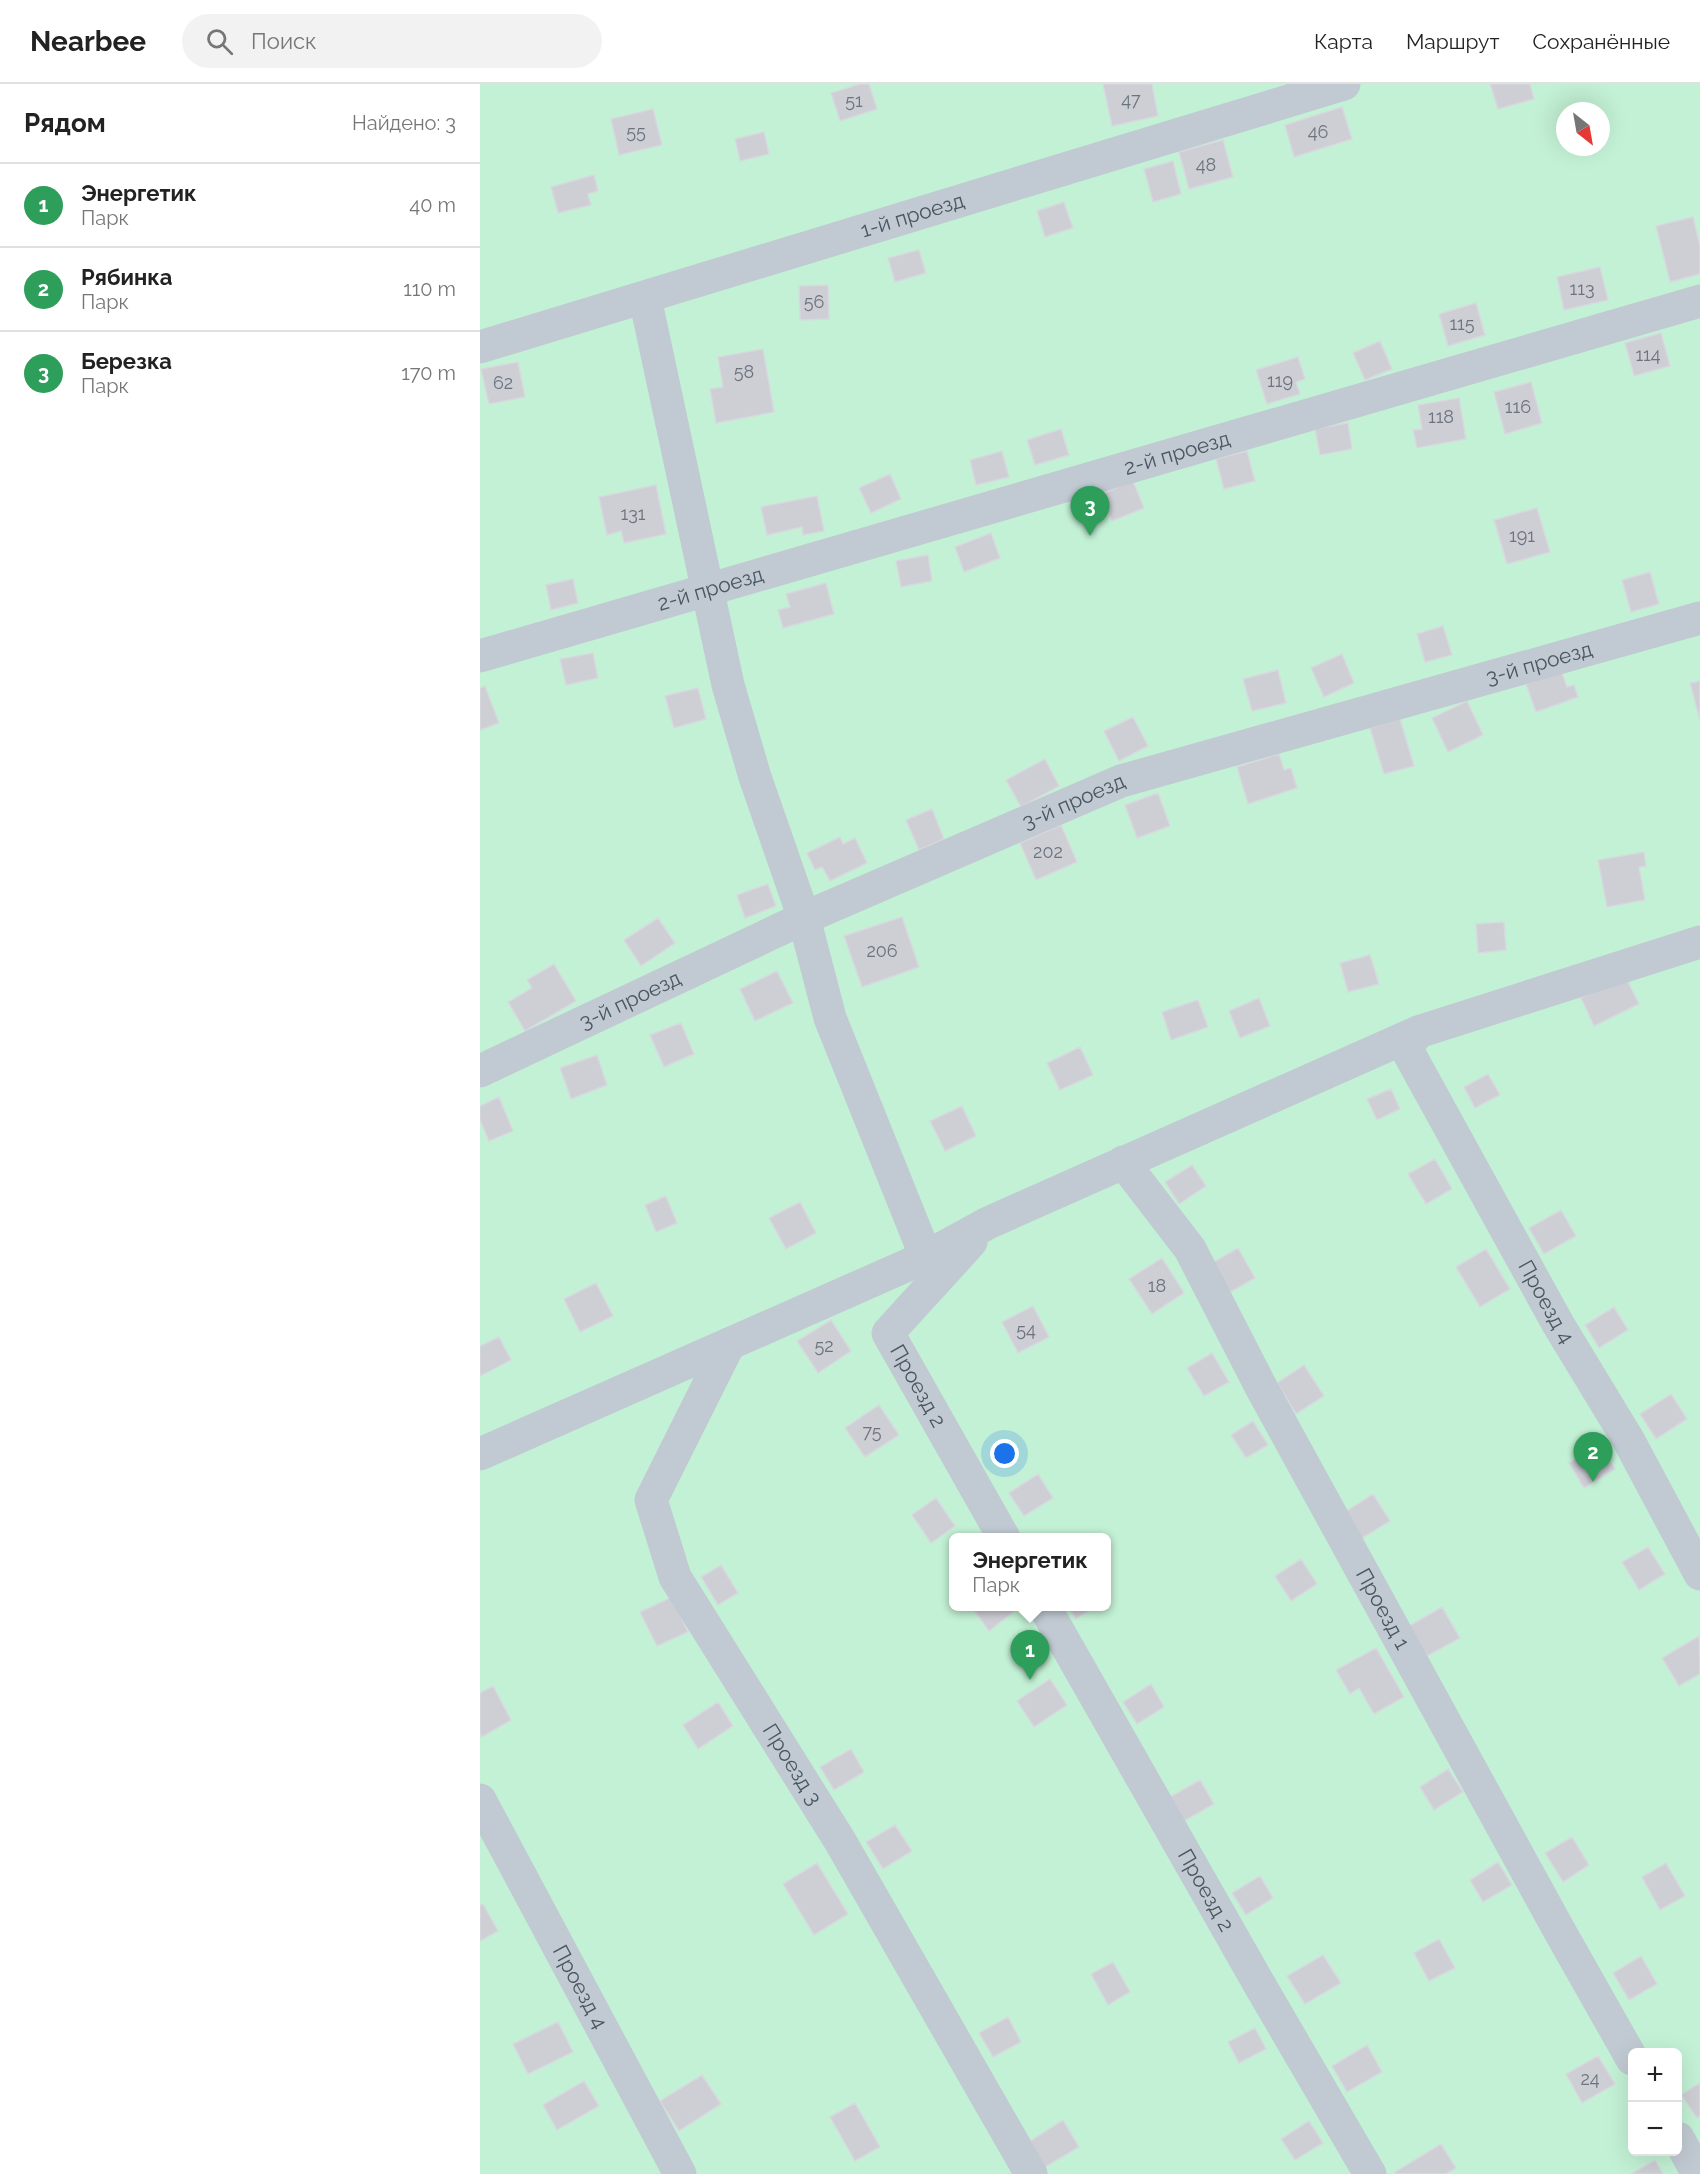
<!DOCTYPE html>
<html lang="ru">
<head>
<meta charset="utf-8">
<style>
  body { margin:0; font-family:Raleway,sans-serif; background:#f2f2f2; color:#222 }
  .controls { position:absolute; right:18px; bottom:18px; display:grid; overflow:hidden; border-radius:9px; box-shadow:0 6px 24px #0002 }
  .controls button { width:54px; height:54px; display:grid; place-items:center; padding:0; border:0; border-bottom:2px solid #e0e0e0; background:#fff; color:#222; font:30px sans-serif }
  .compass { position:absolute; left:1076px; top:18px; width:54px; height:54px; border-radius:50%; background:#fff; box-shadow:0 6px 24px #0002; rotate:149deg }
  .you { position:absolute; left:525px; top:1370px; width:21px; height:21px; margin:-15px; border:4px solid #fff; border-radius:50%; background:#1a73e8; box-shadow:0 0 0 9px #1a73e833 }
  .badge { display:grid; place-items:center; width:39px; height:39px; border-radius:50%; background:#1a73e8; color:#fff; font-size:20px; font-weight:700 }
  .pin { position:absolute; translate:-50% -50px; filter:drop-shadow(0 2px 3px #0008) }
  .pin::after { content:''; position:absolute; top:32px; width:21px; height:18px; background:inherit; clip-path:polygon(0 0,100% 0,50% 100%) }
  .popup { position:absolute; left:469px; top:1449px; width:162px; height:78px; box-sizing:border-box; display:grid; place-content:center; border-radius:9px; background:#fff; filter:drop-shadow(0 2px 4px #0005); font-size:20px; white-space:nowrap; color:#767676 }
  .popup b { font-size:22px; color:#222 }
  .popup::after { content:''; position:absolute; left:50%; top:100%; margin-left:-12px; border:12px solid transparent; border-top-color:#fff }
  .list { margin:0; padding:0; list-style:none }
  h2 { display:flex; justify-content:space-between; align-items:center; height:78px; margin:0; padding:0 24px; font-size:26px }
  h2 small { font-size:20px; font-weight:400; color:#767676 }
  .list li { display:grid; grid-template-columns:39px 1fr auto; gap:18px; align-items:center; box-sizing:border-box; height:84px; padding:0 24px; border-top:2px solid #e0e0e0 }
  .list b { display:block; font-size:22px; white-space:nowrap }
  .list p { margin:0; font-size:20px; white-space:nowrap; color:#767676 }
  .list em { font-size:20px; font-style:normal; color:#767676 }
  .icon { flex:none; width:33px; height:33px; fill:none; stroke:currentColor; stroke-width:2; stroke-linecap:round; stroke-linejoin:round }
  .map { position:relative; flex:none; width:1220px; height:2090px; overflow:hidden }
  header { display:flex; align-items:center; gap:36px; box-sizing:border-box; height:84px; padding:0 30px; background:#fff; border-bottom:2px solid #e0e0e0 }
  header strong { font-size:28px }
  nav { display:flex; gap:33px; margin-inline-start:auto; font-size:21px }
  .search { width:420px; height:54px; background:#f2f2f2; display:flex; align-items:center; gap:15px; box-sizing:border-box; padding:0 21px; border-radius:33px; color:#767676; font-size:22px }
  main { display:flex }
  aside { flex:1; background:#fff }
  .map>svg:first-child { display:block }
  .green { fill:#c3f1d5; fill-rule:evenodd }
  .building { fill:#cdcfd5; stroke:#d7d9de; stroke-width:1.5 }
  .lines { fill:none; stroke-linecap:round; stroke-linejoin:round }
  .minor { stroke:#c1cad2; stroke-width:33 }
  .labels { text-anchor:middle; stroke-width:4.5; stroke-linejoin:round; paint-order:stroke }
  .number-label { font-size:18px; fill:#6b747e }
  .street-label { font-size:21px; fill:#4a5661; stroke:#fff }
</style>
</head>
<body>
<header>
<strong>Nearbee</strong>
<div class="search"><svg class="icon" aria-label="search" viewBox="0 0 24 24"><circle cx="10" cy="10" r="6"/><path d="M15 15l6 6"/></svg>Поиск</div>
<nav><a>Карта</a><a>Маршрут</a><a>Сохранённые</a></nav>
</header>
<main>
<aside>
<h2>Рядом<small>Найдено: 3</small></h2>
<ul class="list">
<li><span class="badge" style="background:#2e9e5b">1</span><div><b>Энергетик</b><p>Парк</p></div><em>40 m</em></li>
<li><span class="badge" style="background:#2e9e5b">2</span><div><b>Рябинка</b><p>Парк</p></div><em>110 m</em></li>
<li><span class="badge" style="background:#2e9e5b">3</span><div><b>Березка</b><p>Парк</p></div><em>170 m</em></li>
</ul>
</aside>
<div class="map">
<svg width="1220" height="2090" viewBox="0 0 1220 2090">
  <rect width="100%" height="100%" fill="#f5f3f3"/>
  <path class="green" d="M0,0H1220V2090H0ZM1085,27H1121V63H1085ZM474,1454H626V1522H474ZM1152,1968H1198V2068H1152Z"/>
  <path class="building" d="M380,0H389L397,25L360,37L351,9Z
    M623,0H672L678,32L632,42Z
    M1010,0H1050L1054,15L1018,25Z
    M862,23L872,55L814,73L805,41Z
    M173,25L182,61L139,71L131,35Z
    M284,48L289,70L260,77L255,55Z
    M743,56L753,93L709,105L699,68Z
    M693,77L701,110L673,118L664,85Z
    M114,91L118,107L108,110L111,121L78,129L71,103Z
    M584,118L593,144L565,153L557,127Z
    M1213,133L1220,162V190L1190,198L1176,142Z
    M439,166L446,189L415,198L408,174Z
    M1120,183L1128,216L1084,226L1077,193Z
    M348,201L349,235L320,236L319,202Z
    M996,219L1005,251L968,262L959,230Z
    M1181,249L1190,282L1154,292L1145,259Z
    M900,257L912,285L885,296L873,269Z
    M283,265L294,328L236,339L230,305L243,303L238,273Z
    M818,273L825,295L816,298L820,310L787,320L776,286Z
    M38,278L45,313L9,320L1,285Z
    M1051,298L1062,339L1025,350L1014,308Z
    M979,314L986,355L937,364L933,346L942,345L938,321Z
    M868,339L872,365L840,371L835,345Z
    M581,345L589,371L555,381L547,356Z
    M522,367L529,393L496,401L490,376Z
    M767,367L775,397L744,405L736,375Z
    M410,390L421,415L391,429L379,404Z
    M653,397L664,424L632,437L621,410Z
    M176,401L186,450L144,459L141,447L127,451L119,413Z
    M337,412L344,447L323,451L322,443L287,451L281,423Z
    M1057,424L1070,468L1027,480L1014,436Z
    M511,449L520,474L484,488L475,463Z
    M448,471L452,497L421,503L416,477Z
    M1170,488L1179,520L1151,528L1142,496Z
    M93,495L98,519L71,526L66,501Z
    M346,499L354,530L303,544L298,526L310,523L306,510Z
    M963,542L972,571L945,578L937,550Z
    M113,569L118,594L86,601L80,575Z
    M862,570L874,599L844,613L831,584Z
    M798,586L806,619L772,627L763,595Z
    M1081,586L1087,603L1094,601L1098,613L1056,628L1046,600Z
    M1220,597V636L1210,599Z
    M5,602L19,639L0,646V604Z
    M218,604L226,635L194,644L185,612Z
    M987,617L1003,651L968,668L952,634Z
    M653,633L668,662L639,677L624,647Z
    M920,635L934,682L904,690L890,644Z
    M799,670L804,686L811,684L817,704L768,720L757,683Z
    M565,675L579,702L541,723L526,696Z
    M678,709L690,742L657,754L645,721Z
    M452,725L464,755L439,766L426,736Z
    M581,741L597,778L556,796L540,759Z
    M360,753L363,760L375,754L387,779L350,797L342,783L335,786L327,769Z
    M1164,768L1166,782L1159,783L1165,816L1127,823L1118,776Z
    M288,800L296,822L265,834L257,811Z
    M422,833L439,883L382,903L364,852Z
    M178,834L195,859L161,882L144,856Z
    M1024,838L1026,866L998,869L996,840Z
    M890,871L899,900L868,908L860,879Z
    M74,880L96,917L45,947L28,918L52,904L47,896Z
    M297,887L313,919L275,937L260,905Z
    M1145,892L1159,920L1114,942L1101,914Z
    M779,914L790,942L760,954L749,927Z
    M718,916L728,943L691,956L682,928Z
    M201,939L214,970L184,983L170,951Z
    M600,963L613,991L580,1006L567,979Z
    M117,971L127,1001L91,1015L80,984Z
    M1008,990L1020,1011L995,1024L984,1003Z
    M911,1005L920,1025L897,1036L887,1015Z
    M19,1013L33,1047L9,1057L0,1036V1022Z
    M482,1022L496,1052L465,1067L450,1037Z
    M955,1075L972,1105L946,1120L928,1090Z
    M712,1081L726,1102L699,1120L685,1098Z
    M186,1112L197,1139L176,1148L165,1121Z
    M320,1118L336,1149L306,1165L289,1134Z
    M1081,1126L1096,1152L1064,1170L1049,1144Z
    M758,1164L775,1194L749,1209L732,1179Z
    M1006,1165L1030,1205L1000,1223L976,1183Z
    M682,1174L704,1209L672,1230L649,1195Z
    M116,1199L133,1232L100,1248L84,1215Z
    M553,1222L569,1253L538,1269L522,1238Z
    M1134,1223L1148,1246L1119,1264L1105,1241Z
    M351,1236L371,1267L338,1289L317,1257Z
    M19,1253L31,1276L0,1292V1262Z
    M732,1269L749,1298L724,1312L707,1284Z
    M824,1281L844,1312L816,1330L797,1299Z
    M1191,1310L1207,1335L1176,1355L1160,1330Z
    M399,1321L419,1351L385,1373L365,1344Z
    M773,1337L788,1361L766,1374L751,1351Z
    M1120,1359L1135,1385L1104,1404L1089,1379Z
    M558,1390L573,1414L544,1432L529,1409Z
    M893,1410L910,1437L879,1456L862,1430Z
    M456,1414L475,1442L451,1459L432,1431Z
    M1168,1463L1185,1490L1159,1506L1142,1478Z
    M821,1475L837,1500L811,1517L795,1492Z
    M241,1481L258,1509L238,1521L221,1493Z
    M192,1513L208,1548L177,1562L160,1528Z
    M491,1522H533L536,1526L509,1547Z
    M588,1522H616L596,1535Z
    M962,1523L980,1554L947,1572L929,1542Z
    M1219,1552L1220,1590L1199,1602L1182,1574Z
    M896,1564L924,1613L894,1630L879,1604L870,1610L856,1586Z
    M570,1595L587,1621L554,1643L537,1617Z
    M671,1600L684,1623L657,1640L643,1618Z
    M13,1602L31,1636L2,1653L0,1649V1609Z
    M238,1618L253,1642L218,1665L203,1641Z
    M371,1665L384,1688L354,1706L340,1683Z
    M968,1685L983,1708L954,1726L940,1703Z
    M720,1696L734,1720L704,1737L690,1713Z
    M415,1741L432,1767L403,1785L386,1758Z
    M1092,1753L1109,1781L1083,1798L1065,1769Z
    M1018,1778L1032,1801L1003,1818L990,1796Z
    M337,1779L368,1830L334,1851L303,1800Z
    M1186,1779L1205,1812L1180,1826L1162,1793Z
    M780,1792L793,1814L766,1831L752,1809Z
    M3,1820L18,1847L0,1857V1821Z
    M959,1855L975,1884L949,1897L934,1869Z
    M843,1871L861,1899L825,1920L807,1892Z
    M1161,1872L1177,1900L1149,1916L1133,1889Z
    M633,1878L650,1908L628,1921L611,1890Z
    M528,1933L541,1958L513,1973L499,1949Z
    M78,1938L93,1968L48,1990L33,1960Z
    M775,1944L786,1965L759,1979L748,1958Z
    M887,1961L902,1988L867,2008L852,1982Z
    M1118,1972L1135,2000L1102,2019L1086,1990Z
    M222,1991L241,2020L199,2047L180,2017Z
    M104,1997L119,2022L77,2046L63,2021Z
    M1220,1999V2032L1217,2034L1201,2011Z
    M375,2019L400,2063L375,2077L350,2033Z
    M583,2036L599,2063L565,2083L550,2057Z
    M829,2037L843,2059L815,2076L801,2055Z
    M961,2060L976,2084L966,2090H916L915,2088Z
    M1175,2076L1183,2090H1151Z"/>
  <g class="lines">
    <g class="minor">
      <path d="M165,214L248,601L275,693L324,834L350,934L446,1173"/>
      <path id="s1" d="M0,263L864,0"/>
      <path id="s2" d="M0,572L1220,217"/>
      <path id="s3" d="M938,948L926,964L1078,1240L1149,1357L1220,1490"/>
      <path id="s4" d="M0,987L324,834L641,697L1220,534"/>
      <path id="s5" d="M643,1078L710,1165L781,1303L1079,1846L1152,1975"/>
      <path id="s6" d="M491,1158L408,1249L524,1454"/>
      <path id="s7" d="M249,1260L171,1416L195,1493L360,1757L551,2090"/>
      <path d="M0,1370L446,1173L508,1139L938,948L1220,858"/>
      <path id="s8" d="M564,1522L782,1905L890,2090"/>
      <path id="s9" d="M0,1716L200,2090"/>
      <path d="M1198,2054L1218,2090"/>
    </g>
  </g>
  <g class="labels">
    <g class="number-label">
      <text x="651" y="22">47</text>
      <text x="374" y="23">51</text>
      <text x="156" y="54">55</text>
      <text x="838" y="54">46</text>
      <text x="726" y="87">48</text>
      <text x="1102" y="211">113</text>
      <text x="334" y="224">56</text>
      <text x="982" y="246">115</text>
      <text x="1168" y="277">114</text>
      <text x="264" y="294">58</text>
      <text x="800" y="303">119</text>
      <text x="23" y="305">62</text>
      <text x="1038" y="329">116</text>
      <text x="961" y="339">118</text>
      <text x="153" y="436">131</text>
      <text x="1042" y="458">191</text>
      <text x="568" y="774">202</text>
      <text x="402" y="873">206</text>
      <text x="677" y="1208">18</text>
      <text x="546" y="1252">54</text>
      <text x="344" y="1268">52</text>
      <text x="392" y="1354">75</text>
      <text x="1110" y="2001">24</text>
    </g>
    <g class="street-label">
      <text dy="7" stroke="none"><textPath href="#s1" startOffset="452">1-й проезд</textPath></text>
      <text dy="7" stroke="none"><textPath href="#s2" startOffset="726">2-й проезд</textPath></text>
      <text dy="7" stroke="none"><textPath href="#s2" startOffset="240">2-й проезд</textPath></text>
      <text dy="7" stroke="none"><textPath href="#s4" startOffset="1138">3-й проезд</textPath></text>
      <text dy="7" stroke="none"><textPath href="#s4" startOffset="652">3-й проезд</textPath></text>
      <text dy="7" stroke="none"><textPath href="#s4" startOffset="166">3-й проезд</textPath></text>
      <text dy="7" stroke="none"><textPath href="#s3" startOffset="310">Проезд 4</textPath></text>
      <text dy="7" stroke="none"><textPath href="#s6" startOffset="184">Проезд 2</textPath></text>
      <text dy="7" stroke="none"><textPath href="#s5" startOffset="518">Проезд 1</textPath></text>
      <text dy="7" stroke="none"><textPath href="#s7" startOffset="476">Проезд 3</textPath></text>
      <text dy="7" stroke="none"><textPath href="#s8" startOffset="327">Проезд 2</textPath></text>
      <text dy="7" stroke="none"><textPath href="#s9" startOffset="212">Проезд 4</textPath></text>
    </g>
  </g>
</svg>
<div class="controls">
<button>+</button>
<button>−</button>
</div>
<svg class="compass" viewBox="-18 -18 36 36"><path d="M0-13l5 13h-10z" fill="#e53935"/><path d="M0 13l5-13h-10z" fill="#767676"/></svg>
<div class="you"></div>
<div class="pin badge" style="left:550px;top:1596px;background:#2e9e5b">1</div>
<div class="popup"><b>Энергетик</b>Парк</div>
<div class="pin badge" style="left:1113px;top:1398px;background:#2e9e5b">2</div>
<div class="pin badge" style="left:610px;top:452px;background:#2e9e5b">3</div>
</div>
</main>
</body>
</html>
